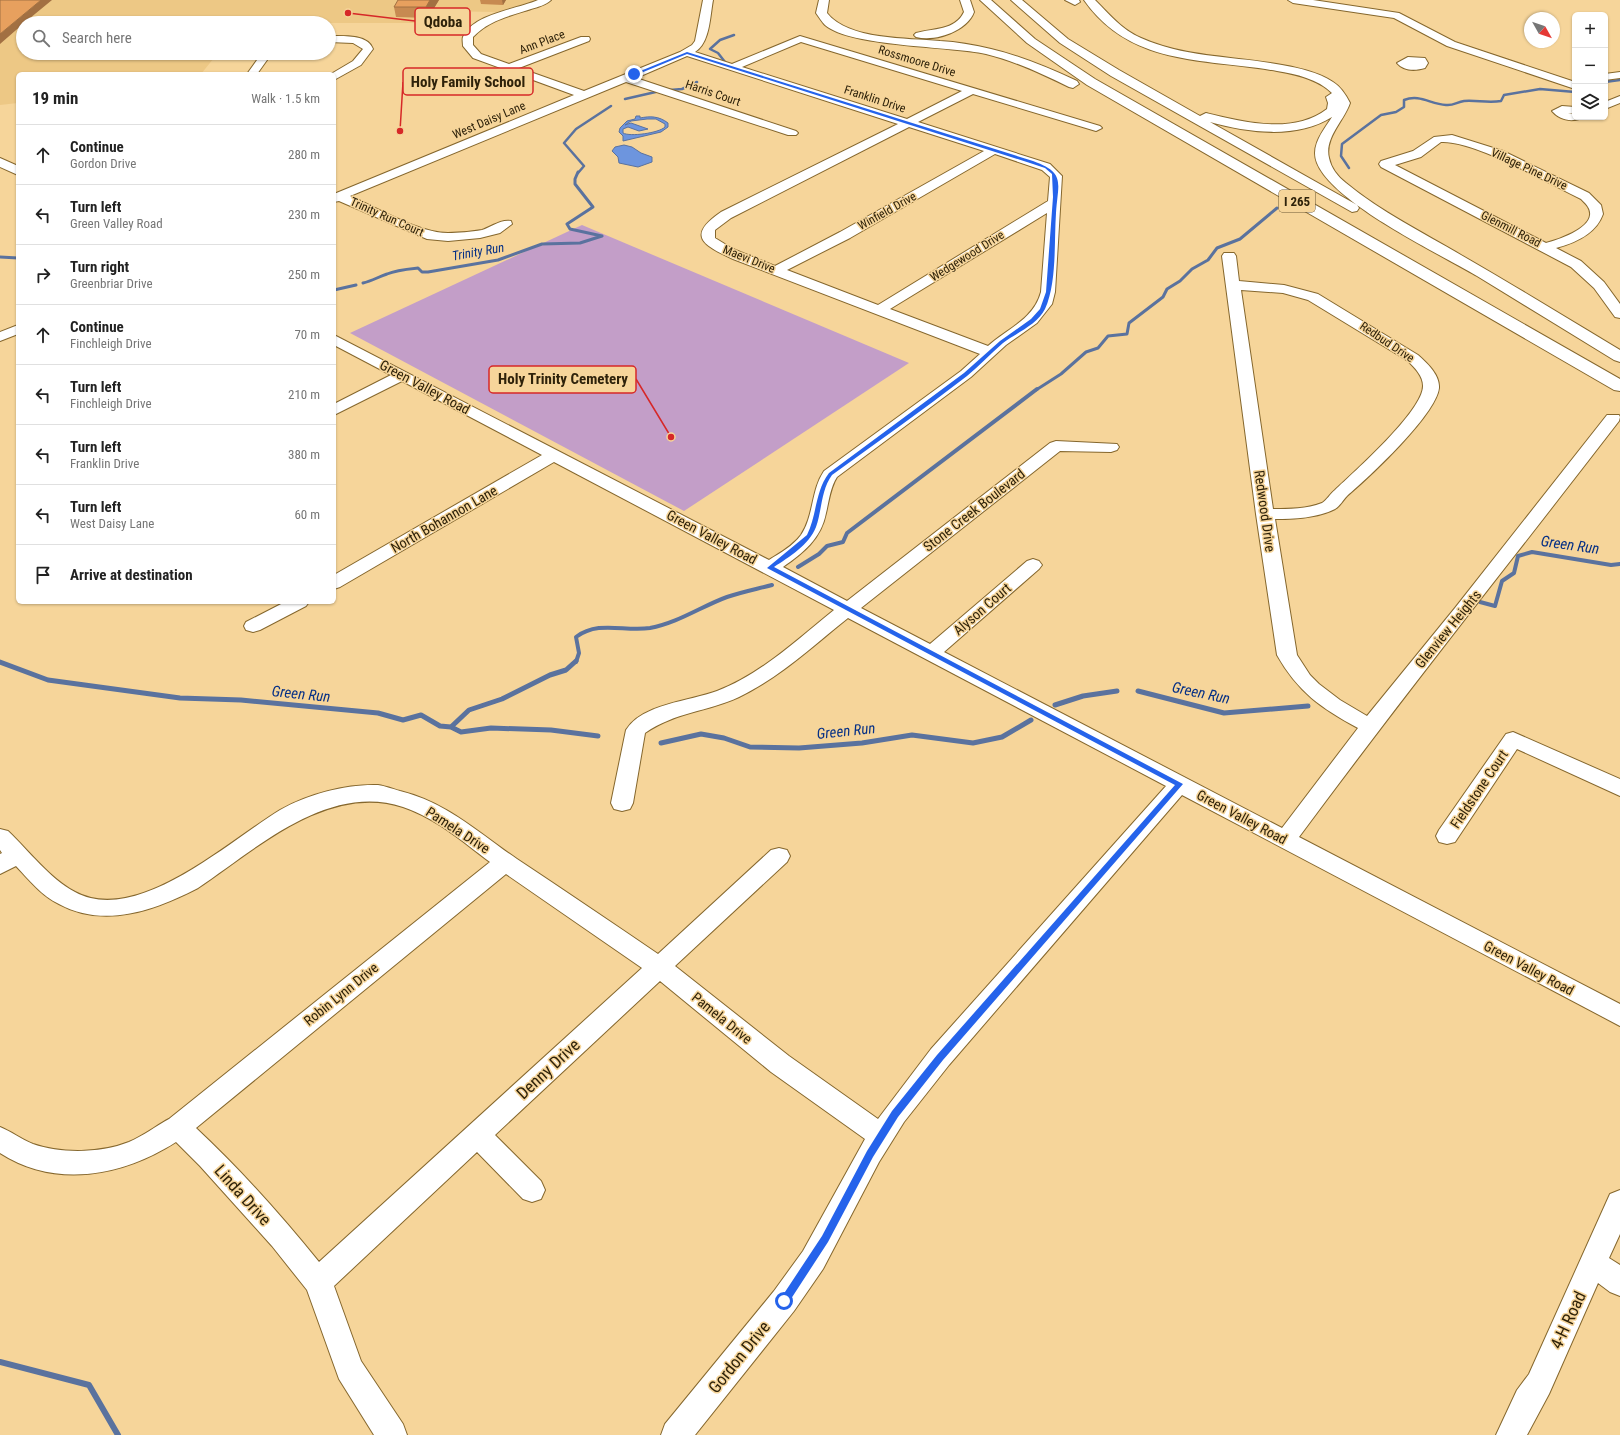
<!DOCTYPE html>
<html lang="en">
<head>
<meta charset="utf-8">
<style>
  body { margin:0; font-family:"Roboto Condensed",sans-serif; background:#f2f2f2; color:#222 }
  .controls { position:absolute; right:12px; top:12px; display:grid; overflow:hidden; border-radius:6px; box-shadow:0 1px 3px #0004 }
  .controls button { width:36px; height:36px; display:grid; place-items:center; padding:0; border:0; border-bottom:1px solid #e0e0e0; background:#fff; color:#222; font:20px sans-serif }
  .compass { position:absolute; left:1524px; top:12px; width:36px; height:36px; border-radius:50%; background:#fff; box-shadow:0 1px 3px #0004; rotate:130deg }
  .stop { position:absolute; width:12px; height:12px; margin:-9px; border:3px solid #2563eb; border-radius:50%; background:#fff }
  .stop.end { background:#2563eb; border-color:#fff; box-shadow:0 1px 4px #0008 }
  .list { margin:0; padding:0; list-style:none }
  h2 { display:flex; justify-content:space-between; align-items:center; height:52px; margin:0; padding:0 16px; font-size:17px }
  h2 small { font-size:13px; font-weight:400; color:#767676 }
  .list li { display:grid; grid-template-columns:26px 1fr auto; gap:12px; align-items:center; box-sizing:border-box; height:60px; padding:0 16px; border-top:1px solid #e0e0e0 }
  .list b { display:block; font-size:15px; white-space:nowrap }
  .list p { margin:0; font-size:13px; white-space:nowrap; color:#767676 }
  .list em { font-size:13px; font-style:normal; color:#767676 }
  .icon { flex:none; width:22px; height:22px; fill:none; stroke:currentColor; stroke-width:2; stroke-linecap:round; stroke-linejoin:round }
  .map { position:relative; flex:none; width:1620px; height:1435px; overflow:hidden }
  .search { position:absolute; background:#fff; box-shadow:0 1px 3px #0004; left:16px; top:16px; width:320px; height:44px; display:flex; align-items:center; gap:10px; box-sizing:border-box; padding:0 14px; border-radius:22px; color:#767676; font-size:15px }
  .panel { position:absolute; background:#fff; box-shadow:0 1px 3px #0004; left:16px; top:72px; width:320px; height:532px; border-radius:6px }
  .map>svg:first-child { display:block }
  .built { fill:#edc885 }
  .green { fill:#c39ec8 }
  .water { fill:#6d95de; stroke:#5a729e; fill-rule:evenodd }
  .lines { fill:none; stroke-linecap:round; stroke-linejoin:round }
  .stream-far4 { stroke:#5a729e; stroke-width:2.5 }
  .stream-far3 { stroke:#5a729e; stroke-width:3 }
  .stream-far2 { stroke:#5a729e; stroke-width:4 }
  .stream-far1 { stroke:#5a729e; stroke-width:5 }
  .stream { stroke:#5a729e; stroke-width:6 }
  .minor-casing { stroke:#85672d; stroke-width:2 }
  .highway-casing { stroke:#85672d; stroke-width:2 }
  .minor { fill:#fff; fill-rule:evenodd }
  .highway { fill:#fff; fill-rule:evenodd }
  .wall { fill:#c78a51 }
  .shaded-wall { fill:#a27042 }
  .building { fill:#e7a05e; stroke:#a27042 }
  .route { fill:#2563eb }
  .labels { text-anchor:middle; stroke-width:3; stroke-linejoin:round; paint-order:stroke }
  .far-street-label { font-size:12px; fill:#2e220a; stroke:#f6d59a }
  .shield { fill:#f6d59a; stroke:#6a5835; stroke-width:1 }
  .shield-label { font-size:13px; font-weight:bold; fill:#2e220a }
  .far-water-label { font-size:13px; font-style:italic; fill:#063085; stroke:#f6d59a }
  .street-label { font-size:14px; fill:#2e220a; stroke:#f6d59a }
  .water-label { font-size:15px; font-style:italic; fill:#063085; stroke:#f6d59a }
  .near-street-label { font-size:17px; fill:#2e220a; stroke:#f6d59a }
  .leader { fill:none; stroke:#d62828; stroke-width:1.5 }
  .callout-dot { fill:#d62828; stroke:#f6d59a; stroke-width:1.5 }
  .callout { fill:#f6d59a; stroke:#d62828; stroke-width:1.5 }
  .callout-label { font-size:15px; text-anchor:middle; font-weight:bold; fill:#2e220a }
</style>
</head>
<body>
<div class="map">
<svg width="1620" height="1435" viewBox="0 0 1620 1435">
  <rect width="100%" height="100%" fill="#f6d59a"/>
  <path class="built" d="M0,0H537L496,12L439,11L433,23H23V53H218L201,74H18V103L0,105Z"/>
  <path class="green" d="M582,225L909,363L684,511L350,333Z"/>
  <path class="water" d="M636,116H640V118C650,116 659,116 668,123V127L661,132L623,141V136L619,132L620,128L627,121L635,119ZM647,119H656L665,124V127C659,133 630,137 623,133V129L628,127L639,131L648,129L631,123L625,125L631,121Z
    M624,145L632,147L641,153L652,157V162L638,167L619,163L618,157L612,151L615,147Z"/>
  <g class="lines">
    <path class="stream-far4" d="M725,62L718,53L710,49L720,40L734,35
      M1605,82L1620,80
      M670,90L682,89L697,82
      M625,99L660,91
      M1349,168L1341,156L1342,144L1381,115L1396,112L1404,107V100C1420,94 1430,104 1446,105C1453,106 1457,102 1464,101C1476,100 1488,103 1501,101L1504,95L1540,89L1575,92
      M578,173L584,166L564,143L576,129L611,106"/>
    <path class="stream-far3" d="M0,257L18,258
      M363,283C372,281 378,277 387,274C396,270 408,269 418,268L422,272H428L498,260L542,244L580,243L602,236L570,229L567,224L593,207L575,184V179L578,172
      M334,290L356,285
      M1036,390L1061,374L1086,352L1098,348L1108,336L1127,334L1129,323L1163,297L1167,289L1180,281L1192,269L1208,260L1217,248L1240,239L1277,208"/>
    <path class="stream-far2" d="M798,567L819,554L827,546L843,542L847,533L1037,389
      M1480,602L1495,606L1502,581L1514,573L1518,556L1532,552L1611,565L1620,564
      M576,662L579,653L576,637C599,620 624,632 650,628C678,623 702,606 727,597C742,592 757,589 772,585"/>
    <path class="stream-far1" d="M0,662L48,680L180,698L241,700L378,713L403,720L421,715L440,726L451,727L461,732L491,728L551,730L598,736
      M1138,691L1224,713L1308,706
      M1055,705L1083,696L1117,691
      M451,727L469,710L502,699L550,675L566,670L576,661
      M661,743L701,734L724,738L750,747L799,748L862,743L912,735L973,743L1002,737L1031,720"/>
    <path class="stream" d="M0,1362L89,1385L118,1435"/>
    <defs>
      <path id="minor" d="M538,0H551C546,5 538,7 531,9C510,16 489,20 473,37V45L481,54L509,64L581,37H589L590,39L589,41L519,68L584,91L680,52L692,45L695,41L703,0H713C710,16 710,43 695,52L732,64L800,36L1100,126L1102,128L1096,131L973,94L918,122L1050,164L1062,176L1055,292L1052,304L1037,323L1006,345L971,377L837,477C830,488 829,501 826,513C821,539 803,553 783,567L847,601L1050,443L1056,441L1117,444L1119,447L1117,450L1111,452L1060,451L861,608L930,644L1027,561L1033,559L1039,561L1042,565L1039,569L944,652L1282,828L1358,728C1321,708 1298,692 1277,655L1256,514L1222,256L1224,253H1234L1236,256L1239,281L1284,285L1318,294L1418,355C1427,363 1440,375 1439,388C1436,415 1369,477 1347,496C1343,500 1340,506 1335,509C1318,518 1294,519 1275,519L1297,655L1310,675L1319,684L1340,700L1367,716L1455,608L1607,415H1619L1620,417L1619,421C1512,560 1403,696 1299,837L1620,1004V1026L1182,795L949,1065L904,1122L879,1162L823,1269L794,1311L695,1435H661L665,1424L774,1291L803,1251L865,1139L771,1072L660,981L495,1135L541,1181L545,1190L541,1199L532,1202L523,1199L477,1152L334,1286L361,1361L403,1424L407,1435H374L339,1379L307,1290L272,1246L200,1166L176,1142C123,1176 56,1189 0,1153V1127C12,1132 21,1139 33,1144C62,1154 101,1153 129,1142C143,1136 156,1126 169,1119L490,862C463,842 436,818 403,807C328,782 256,849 198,888C155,910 105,929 59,904C42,896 29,880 16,866L0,874V854L2,853L0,850V829L8,831C29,851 49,878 75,892C137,926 229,841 280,810C308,794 346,784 378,785C385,786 393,789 400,791C448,803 477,832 517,859C564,890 611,922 658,954L771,850L779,848L787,850L790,856L787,862L675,966L789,1056L878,1119L931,1049L1166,786L848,618C814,645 779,678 739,697C707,712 675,712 645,733L633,803L630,809L622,811L614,809L611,803L626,730C642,704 690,701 717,691C760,675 798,639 834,610L554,462L340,587L334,589V575L542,455L402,381L334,415V404L391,375L334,345V335L769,560C780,553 793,546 801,535C814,516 811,490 824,471L961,371L980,354L733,259C703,245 686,236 721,212L898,124L687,56L636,78L796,131L798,133L796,135H788L626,82L350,196C377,208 419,233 448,233C458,233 471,232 482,230C491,227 501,219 511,221L512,224L500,233L480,238L448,241L427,239L339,201L334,202V194L574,95L473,58L463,46C463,43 462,39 463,37C472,14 518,9 538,0ZM801,42L962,91L907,119L742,67ZM909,127L984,151L840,232L775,266L733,249L715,238V230L731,218ZM995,154L1042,170L1050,177L1048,201L878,305L787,270L850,238ZM1047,213L1041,292C1034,319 1007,329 988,346L890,309ZM1241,290L1283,293L1308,300L1408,361C1415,368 1423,376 1423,386C1423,411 1354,472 1335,490C1330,494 1327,500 1322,503C1307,509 1289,509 1273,509ZM506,874L642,968L319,1262C281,1215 240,1169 196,1128Z
        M1288,0H1313L1399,13L1455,42L1575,82V89L1447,46L1394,18L1293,3Z
        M329,36C342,36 368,34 373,49L361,65L334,80V74H331L353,61L363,49L353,43L329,42Z
        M262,53H272L257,74H247Z
        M1408,57L1425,58L1428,63L1425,68C1415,71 1404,71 1397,63Z
        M1620,72V78L1605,80V74Z
        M1620,96V103L1605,109V102Z
        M1562,106L1575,107V113H1568L1575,114V117H1581L1579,119C1569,122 1559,119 1552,111Z
        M1452,135L1503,151L1589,193L1601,205L1603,214C1596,234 1575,243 1556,248L1581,261L1604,282L1620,304V318L1615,317L1594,288L1571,267L1381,167L1379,164L1381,161L1413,151L1434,137ZM1441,142C1474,140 1548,183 1581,199C1585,203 1591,208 1590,215C1589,229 1558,240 1546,243L1395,165L1421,157Z
        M0,158L18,166V175L0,167Z
        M18,325V334L0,341V332Z
        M285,602H309L306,606L260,630L253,632L246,630L244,626L246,622Z
        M1513,732L1620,779V796L1517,749L1455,842L1447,844L1439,842L1436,836L1439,830L1506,734Z
        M1620,1190V1234L1609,1258L1620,1265V1296L1610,1292L1598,1283L1549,1394L1527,1435H1496L1517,1390L1529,1374L1610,1194Z"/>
      <path id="highway" d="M819,0H829L827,13C848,40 907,38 940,41C957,42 975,45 991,49C1021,56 1049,68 1077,81L1079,84L1073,88L1069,87C1042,74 1015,61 986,54C950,46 850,47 825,25C822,22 819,17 816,13Z
        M960,0H970L974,12C967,31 936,42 916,37L914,35L916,33C933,28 955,31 964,12Z
        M980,0H991L1035,39L1095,79L1620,379V391L1614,390L1087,85L1027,43Z
        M1011,0H1022L1068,39L1119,70L1200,116L1206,113C1243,122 1293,135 1327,109L1328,103L1326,97L1332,93C1318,79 1296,74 1277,71C1205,58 1131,67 1084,0H1095C1110,15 1121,29 1141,38C1185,58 1236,56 1282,65C1299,68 1318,72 1333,82C1341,87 1346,95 1350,103C1344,121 1324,138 1329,158C1331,168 1338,177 1346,183C1381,212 1422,232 1461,255C1515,286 1567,318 1620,350V362L1614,360C1568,332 1523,304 1477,276C1438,253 1333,203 1317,163C1310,146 1323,131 1332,117C1297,139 1249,133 1210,122L1357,205L1359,208L1357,211L1352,212L1111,76L1060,43Z
        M1065,0H1079L1080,2L1075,5Z"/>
    </defs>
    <use href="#minor" class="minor-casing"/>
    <use href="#highway" class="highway-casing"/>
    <use href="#minor" class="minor"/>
    <use href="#highway" class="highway"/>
  </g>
  <path class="wall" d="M439,0L428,18L396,17L394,7Z
    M480,0H506L503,5L481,4Z"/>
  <path class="shaded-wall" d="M41,0H52L24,23H23V24L0,44V34Z
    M430,0H439L428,18L426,7Z
    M502,0H506L503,5Z"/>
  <path class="building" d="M0,0H41L0,34Z
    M398,0H430L426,7H394Z"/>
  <path class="route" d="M687,52L1033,161C1066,173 1058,182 1056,213C1054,242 1057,283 1045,309C1037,325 1016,333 1003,343C990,354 979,366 967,376C923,410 877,442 832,475C821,490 822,510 816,527C809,545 789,557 774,567L1183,784L943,1060L898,1117L873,1157L828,1242L787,1305L784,1306L781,1305V1298L822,1236L867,1151L892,1111L937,1055L1175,785L767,568L807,535C817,515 815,491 829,473L964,373L1000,341L1031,319L1040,309L1046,292L1053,197L1052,174L1045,168L1030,163L687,54L636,75L633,74Z"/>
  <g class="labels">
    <g class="far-street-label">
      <text transform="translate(542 42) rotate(-21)" y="4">Ann Place</text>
      <text transform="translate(917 61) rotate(17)" y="4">Rossmoore Drive</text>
      <text transform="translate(713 93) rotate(19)" y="4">Harris Court</text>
      <text transform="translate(875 99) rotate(18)" y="4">Franklin Drive</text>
      <text transform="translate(489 120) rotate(-23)" y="4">West Daisy Lane</text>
      <text transform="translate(1529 169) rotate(25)" y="4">Village Pine Drive</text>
      <text transform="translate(887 211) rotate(-29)" y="4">Winfield Drive</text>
      <text transform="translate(387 217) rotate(24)" y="4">Trinity Run Court</text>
      <text transform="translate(1511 229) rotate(27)" y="4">Glenmill Road</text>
      <text transform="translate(967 256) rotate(-32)" y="4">Wedgewood Drive</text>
      <text transform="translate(749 259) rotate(22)" y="4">Maevi Drive</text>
      <text transform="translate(1387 342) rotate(34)" y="4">Redbud Drive</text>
    </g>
    <rect class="shield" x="1279" y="190" width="36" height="22" rx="3"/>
    <g class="shield-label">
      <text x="1297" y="206">I 265</text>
    </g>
    <g class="far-water-label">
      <text transform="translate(478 251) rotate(-10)" y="5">Trinity Run</text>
    </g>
    <g class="street-label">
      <text transform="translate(425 387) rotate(28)" y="5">Green Valley Road</text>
      <text transform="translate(974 510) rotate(-38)" y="5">Stone Creek Boulevard</text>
      <text transform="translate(1265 511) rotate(82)" y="5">Redwood Drive</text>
      <text transform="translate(444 519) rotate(-30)" y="5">North Bohannon Lane</text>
      <text transform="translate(712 537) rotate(28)" y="5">Green Valley Road</text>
      <text transform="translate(982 609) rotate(-41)" y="5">Alyson Court</text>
      <text transform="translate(1448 629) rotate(-51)" y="5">Glenview Heights</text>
      <text transform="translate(1479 789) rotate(-56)" y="5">Fieldstone Court</text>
      <text transform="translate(1242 817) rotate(28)" y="5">Green Valley Road</text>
      <text transform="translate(458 830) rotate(33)" y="5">Pamela Drive</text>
      <text transform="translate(1529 968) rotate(28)" y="5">Green Valley Road</text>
      <text transform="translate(341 994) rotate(-39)" y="5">Robin Lynn Drive</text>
      <text transform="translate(722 1018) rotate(39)" y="5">Pamela Drive</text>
    </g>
    <g class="water-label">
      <text transform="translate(1570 545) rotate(8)" y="5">Green Run</text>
      <text transform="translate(1201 693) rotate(12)" y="5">Green Run</text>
      <text transform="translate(301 694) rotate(6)" y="5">Green Run</text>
      <text transform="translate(846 731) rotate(-6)" y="5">Green Run</text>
    </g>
    <g class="near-street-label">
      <text transform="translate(548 1069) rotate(-43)" y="6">Denny Drive</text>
      <text transform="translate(243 1195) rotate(48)" y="6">Linda Drive</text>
      <text transform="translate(1568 1320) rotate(-65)" y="6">4-H Road</text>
      <text transform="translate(739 1357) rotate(-51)" y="6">Gordon Drive</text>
    </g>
  </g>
  <path class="leader" d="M348 13L415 21M400 131L403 82M671 437L636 379"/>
  <g class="callout-dot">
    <circle cx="348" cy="13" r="4"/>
    <circle cx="400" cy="131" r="4"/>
    <circle cx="671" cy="437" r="4"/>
  </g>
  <g class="callout">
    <rect x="415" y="8" width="55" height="27" rx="4"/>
    <rect x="403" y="68" width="130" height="27" rx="4"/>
    <rect x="489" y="366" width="147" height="27" rx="4"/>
  </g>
  <g class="callout-label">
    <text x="443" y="27">Qdoba</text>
    <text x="468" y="87">Holy Family School</text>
    <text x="563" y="384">Holy Trinity Cemetery</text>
  </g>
</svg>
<div class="controls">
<button>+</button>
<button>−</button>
<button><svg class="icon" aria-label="layers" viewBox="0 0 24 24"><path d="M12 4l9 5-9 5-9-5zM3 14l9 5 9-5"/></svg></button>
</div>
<svg class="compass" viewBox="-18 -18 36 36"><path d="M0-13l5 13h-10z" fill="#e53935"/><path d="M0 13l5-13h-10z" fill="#767676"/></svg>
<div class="stop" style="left:784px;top:1301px"></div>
<div class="stop end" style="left:634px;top:74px"></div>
<div class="search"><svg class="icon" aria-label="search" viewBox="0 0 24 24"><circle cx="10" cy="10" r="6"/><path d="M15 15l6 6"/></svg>Search here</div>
<section class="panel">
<h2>19 min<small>Walk · 1.5 km</small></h2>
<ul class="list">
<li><svg class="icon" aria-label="ahead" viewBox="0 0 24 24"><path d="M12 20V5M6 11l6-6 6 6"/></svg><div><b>Continue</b><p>Gordon Drive</p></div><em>280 m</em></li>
<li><svg class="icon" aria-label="left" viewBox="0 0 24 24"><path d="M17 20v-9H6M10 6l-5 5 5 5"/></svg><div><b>Turn left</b><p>Green Valley Road</p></div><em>230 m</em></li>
<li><svg class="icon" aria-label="right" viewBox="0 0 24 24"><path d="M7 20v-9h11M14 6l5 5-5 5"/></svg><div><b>Turn right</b><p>Greenbriar Drive</p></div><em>250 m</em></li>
<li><svg class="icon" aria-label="ahead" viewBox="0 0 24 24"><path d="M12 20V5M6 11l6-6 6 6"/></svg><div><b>Continue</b><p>Finchleigh Drive</p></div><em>70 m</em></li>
<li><svg class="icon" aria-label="left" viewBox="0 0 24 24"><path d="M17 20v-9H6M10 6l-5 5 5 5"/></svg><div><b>Turn left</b><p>Finchleigh Drive</p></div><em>210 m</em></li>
<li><svg class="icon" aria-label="left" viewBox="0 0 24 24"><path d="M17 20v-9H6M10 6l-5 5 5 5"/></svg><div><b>Turn left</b><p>Franklin Drive</p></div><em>380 m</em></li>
<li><svg class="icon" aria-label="left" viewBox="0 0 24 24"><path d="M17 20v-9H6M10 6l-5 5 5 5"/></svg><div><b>Turn left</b><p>West Daisy Lane</p></div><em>60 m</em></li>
<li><svg class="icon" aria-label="arrive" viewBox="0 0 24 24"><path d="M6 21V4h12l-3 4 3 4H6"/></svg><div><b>Arrive at destination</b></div></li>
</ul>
</section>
</div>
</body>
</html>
